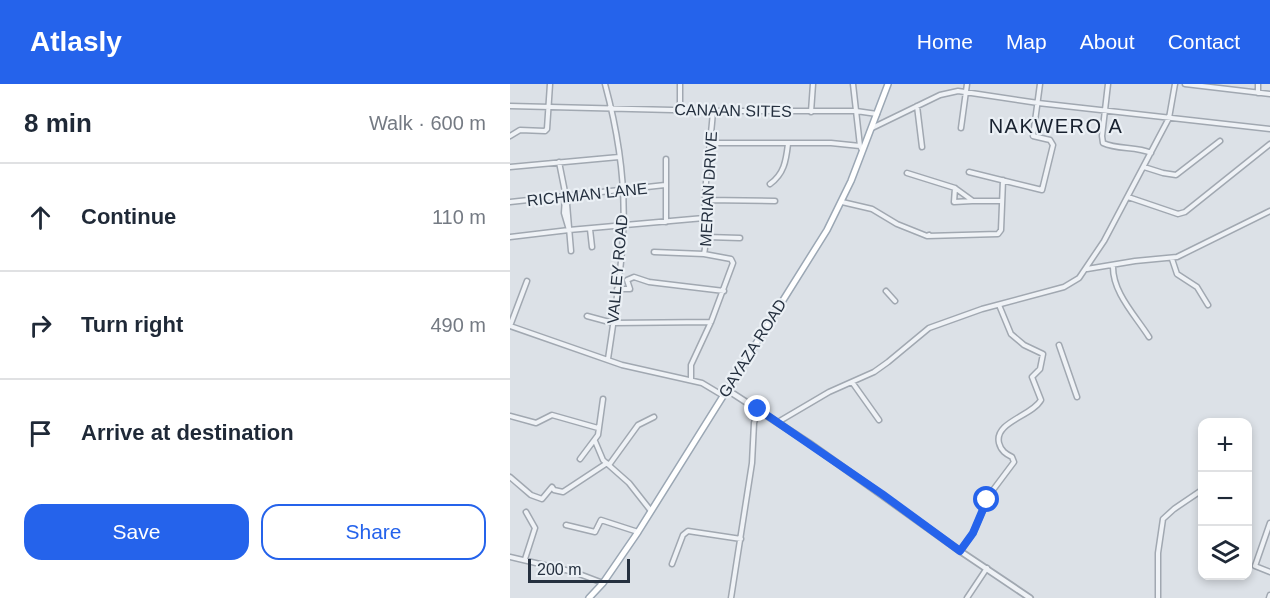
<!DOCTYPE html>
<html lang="en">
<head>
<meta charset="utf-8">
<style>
  body { margin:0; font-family:Arial,sans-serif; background:#f2f2f3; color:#1f2937 }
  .controls { position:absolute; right:18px; bottom:18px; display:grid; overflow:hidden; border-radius:12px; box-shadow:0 3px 9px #0003 }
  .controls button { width:54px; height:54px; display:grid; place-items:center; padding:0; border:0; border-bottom:2px solid #e0e1e3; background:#fff; color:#1f2937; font:30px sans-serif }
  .scale { position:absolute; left:18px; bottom:15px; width:102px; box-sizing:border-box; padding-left:6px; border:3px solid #25303f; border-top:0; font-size:16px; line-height:21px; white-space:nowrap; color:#25303f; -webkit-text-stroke:4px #ebf0f5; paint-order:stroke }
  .stop { position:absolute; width:18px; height:18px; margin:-14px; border:4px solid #2563eb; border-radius:50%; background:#fff }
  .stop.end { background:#2563eb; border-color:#fff; box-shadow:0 2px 6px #0008 }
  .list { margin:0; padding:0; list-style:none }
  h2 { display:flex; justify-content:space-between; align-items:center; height:78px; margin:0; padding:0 24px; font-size:26px }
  h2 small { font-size:20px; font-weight:400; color:#747a83 }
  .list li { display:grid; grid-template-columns:39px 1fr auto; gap:18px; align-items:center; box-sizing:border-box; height:108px; padding:0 24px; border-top:2px solid #e0e1e3 }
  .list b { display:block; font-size:22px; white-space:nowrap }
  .list em { font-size:20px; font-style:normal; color:#747a83 }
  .actions { display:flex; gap:12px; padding:18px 24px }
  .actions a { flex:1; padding:14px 0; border:2px solid #2563eb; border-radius:18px; text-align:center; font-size:21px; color:#2563eb }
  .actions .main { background:#2563eb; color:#fff }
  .icon { flex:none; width:33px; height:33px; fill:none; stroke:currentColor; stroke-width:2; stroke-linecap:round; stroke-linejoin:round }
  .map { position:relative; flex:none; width:760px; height:514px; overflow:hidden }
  header { display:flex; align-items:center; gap:36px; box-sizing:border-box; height:84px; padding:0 30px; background:#2563eb; color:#fff }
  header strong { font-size:28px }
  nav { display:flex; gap:33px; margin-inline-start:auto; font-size:21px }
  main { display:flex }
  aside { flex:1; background:#fff }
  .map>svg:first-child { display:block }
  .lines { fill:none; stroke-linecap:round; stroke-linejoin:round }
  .minor-casing { stroke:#a1a8b1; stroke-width:7 }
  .tertiary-casing { stroke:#a1a8b1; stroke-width:8 }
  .primary-casing { stroke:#9ba7b4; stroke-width:8 }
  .minor { stroke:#eff2f6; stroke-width:4 }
  .tertiary { stroke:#eff2f6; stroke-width:4.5 }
  .primary { stroke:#fff; stroke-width:5 }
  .route { stroke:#2563eb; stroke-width:8 }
  .labels { text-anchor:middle; stroke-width:4.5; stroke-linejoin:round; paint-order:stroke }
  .street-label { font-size:16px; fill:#25303f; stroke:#ebf0f5 }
  .quarter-label { font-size:20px; letter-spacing:1.5px; fill:#18212f; stroke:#ebf0f5 }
</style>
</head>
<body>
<header>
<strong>Atlasly</strong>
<nav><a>Home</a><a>Map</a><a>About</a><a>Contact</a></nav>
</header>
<main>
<aside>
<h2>8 min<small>Walk · 600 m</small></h2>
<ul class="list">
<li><svg class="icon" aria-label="ahead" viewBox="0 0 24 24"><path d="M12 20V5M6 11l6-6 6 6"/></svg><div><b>Continue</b></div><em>110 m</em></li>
<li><svg class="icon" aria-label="right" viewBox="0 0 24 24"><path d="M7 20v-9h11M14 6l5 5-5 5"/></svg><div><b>Turn right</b></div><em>490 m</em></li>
<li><svg class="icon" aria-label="arrive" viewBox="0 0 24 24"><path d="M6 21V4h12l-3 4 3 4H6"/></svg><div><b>Arrive at destination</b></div></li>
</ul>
<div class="actions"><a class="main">Save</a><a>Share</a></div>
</aside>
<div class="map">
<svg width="760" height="514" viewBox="0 0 760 514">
  <rect width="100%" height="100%" fill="#dce1e7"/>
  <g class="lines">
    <defs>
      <path id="minor" d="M95,0C108,48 116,101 113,151C111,193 104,234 98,275
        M343,0L350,62
        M598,0L592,52L593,59C608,66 626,62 641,69
        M675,0L760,10
        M748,9V0
        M0,22L203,27H346L367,30
        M407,22L412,63
        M170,25V0
        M301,28L303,0
        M362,44L430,11L448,7L528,19L760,45
        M451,44L457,0
        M0,52L10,46L35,47L37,45L40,0
        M201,61L207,59H321L350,62L352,66
        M49,78L56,113
        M0,83L109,73
        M634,83L653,89L666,91L710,57
        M459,88L532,106L543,61L540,56L523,52L530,0
        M397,89L445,104L463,117H491
        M260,100C274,90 276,77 278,60
        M445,104L444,118L462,117
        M618,113L668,130L675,128L760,60
        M195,116L265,117
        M0,118L155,101
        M332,118L362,125L387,140L417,152L419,151
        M57,120L61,167
        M156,138V75
        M80,145L82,163
        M59,146L194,134
        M417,152L488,150L491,146L493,96
        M0,153L59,146L54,129L55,113
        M197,153L230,154
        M144,168L194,170
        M662,175L667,190L687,203L698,221
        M603,181C602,208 625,231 639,253
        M577,185L625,177L667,173L760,127
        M17,197L0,242L112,281L192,299L212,311
        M107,205H120L117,196L124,193L139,198L214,207
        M376,207L385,217
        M77,232L103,239L201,238
        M549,261L567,313
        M181,296V281L201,238L223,179L221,175L194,170C198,152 194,135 195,115C196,85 201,56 203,27
        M342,298L369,336
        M0,332L26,339L42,331L88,344
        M268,338L319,308L364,288L378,278L419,244L472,225L554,203L569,194L594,157L659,34L665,0
        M85,357L93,376L119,399L141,427
        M70,375L88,351L93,315
        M99,381L128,341L144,333
        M0,393L21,411L32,415L42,403L44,406L53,408L97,379
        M760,439L745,482L760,488
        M56,441L85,448L91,436L128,448
        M450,467L463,449L480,410L504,378L502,373C496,370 491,367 489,359C484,338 522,332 531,316L522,293L530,285L533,270L514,261L501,250L489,221
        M0,473L64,488L93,499
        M15,475L25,444L16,428
        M162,480L173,451L178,447L231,455
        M221,514L242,379L244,339L248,325
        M457,514L477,484
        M648,514V469L653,435L664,425L692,406
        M759,514L760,511"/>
      <path id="tertiary" d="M216,305L299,359L450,467L520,514"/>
      <path id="primary" d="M79,514L93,499L128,448L317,146L341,97L378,0"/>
    </defs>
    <use href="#minor" class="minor-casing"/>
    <use href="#tertiary" class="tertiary-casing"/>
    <use href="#primary" class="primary-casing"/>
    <use href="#minor" class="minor"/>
    <use href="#tertiary" class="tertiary"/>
    <use href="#primary" class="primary"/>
  </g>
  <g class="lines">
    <path class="route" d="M248,325L372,410L450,467L463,449L477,416"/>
  </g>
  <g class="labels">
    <g class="street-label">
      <text transform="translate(223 26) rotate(1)" y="6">CANAAN SITES</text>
      <text transform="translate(198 105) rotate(-87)" y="6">MERIAN DRIVE</text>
      <text transform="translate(77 110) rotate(-6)" y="6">RICHMAN LANE</text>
      <text transform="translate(107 185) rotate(-85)" y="6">VALLEY ROAD</text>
      <text transform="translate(242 264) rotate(-58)" y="6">GAYAZA ROAD</text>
    </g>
    <g class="quarter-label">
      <text x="546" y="49">NAKWERO A</text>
    </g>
  </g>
</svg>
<div class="controls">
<button>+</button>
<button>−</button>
<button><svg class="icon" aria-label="layers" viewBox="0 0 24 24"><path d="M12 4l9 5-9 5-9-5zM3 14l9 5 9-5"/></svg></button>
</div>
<div class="scale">200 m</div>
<div class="stop" style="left:477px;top:416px"></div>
<div class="stop end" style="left:248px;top:325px"></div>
</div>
</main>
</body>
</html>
